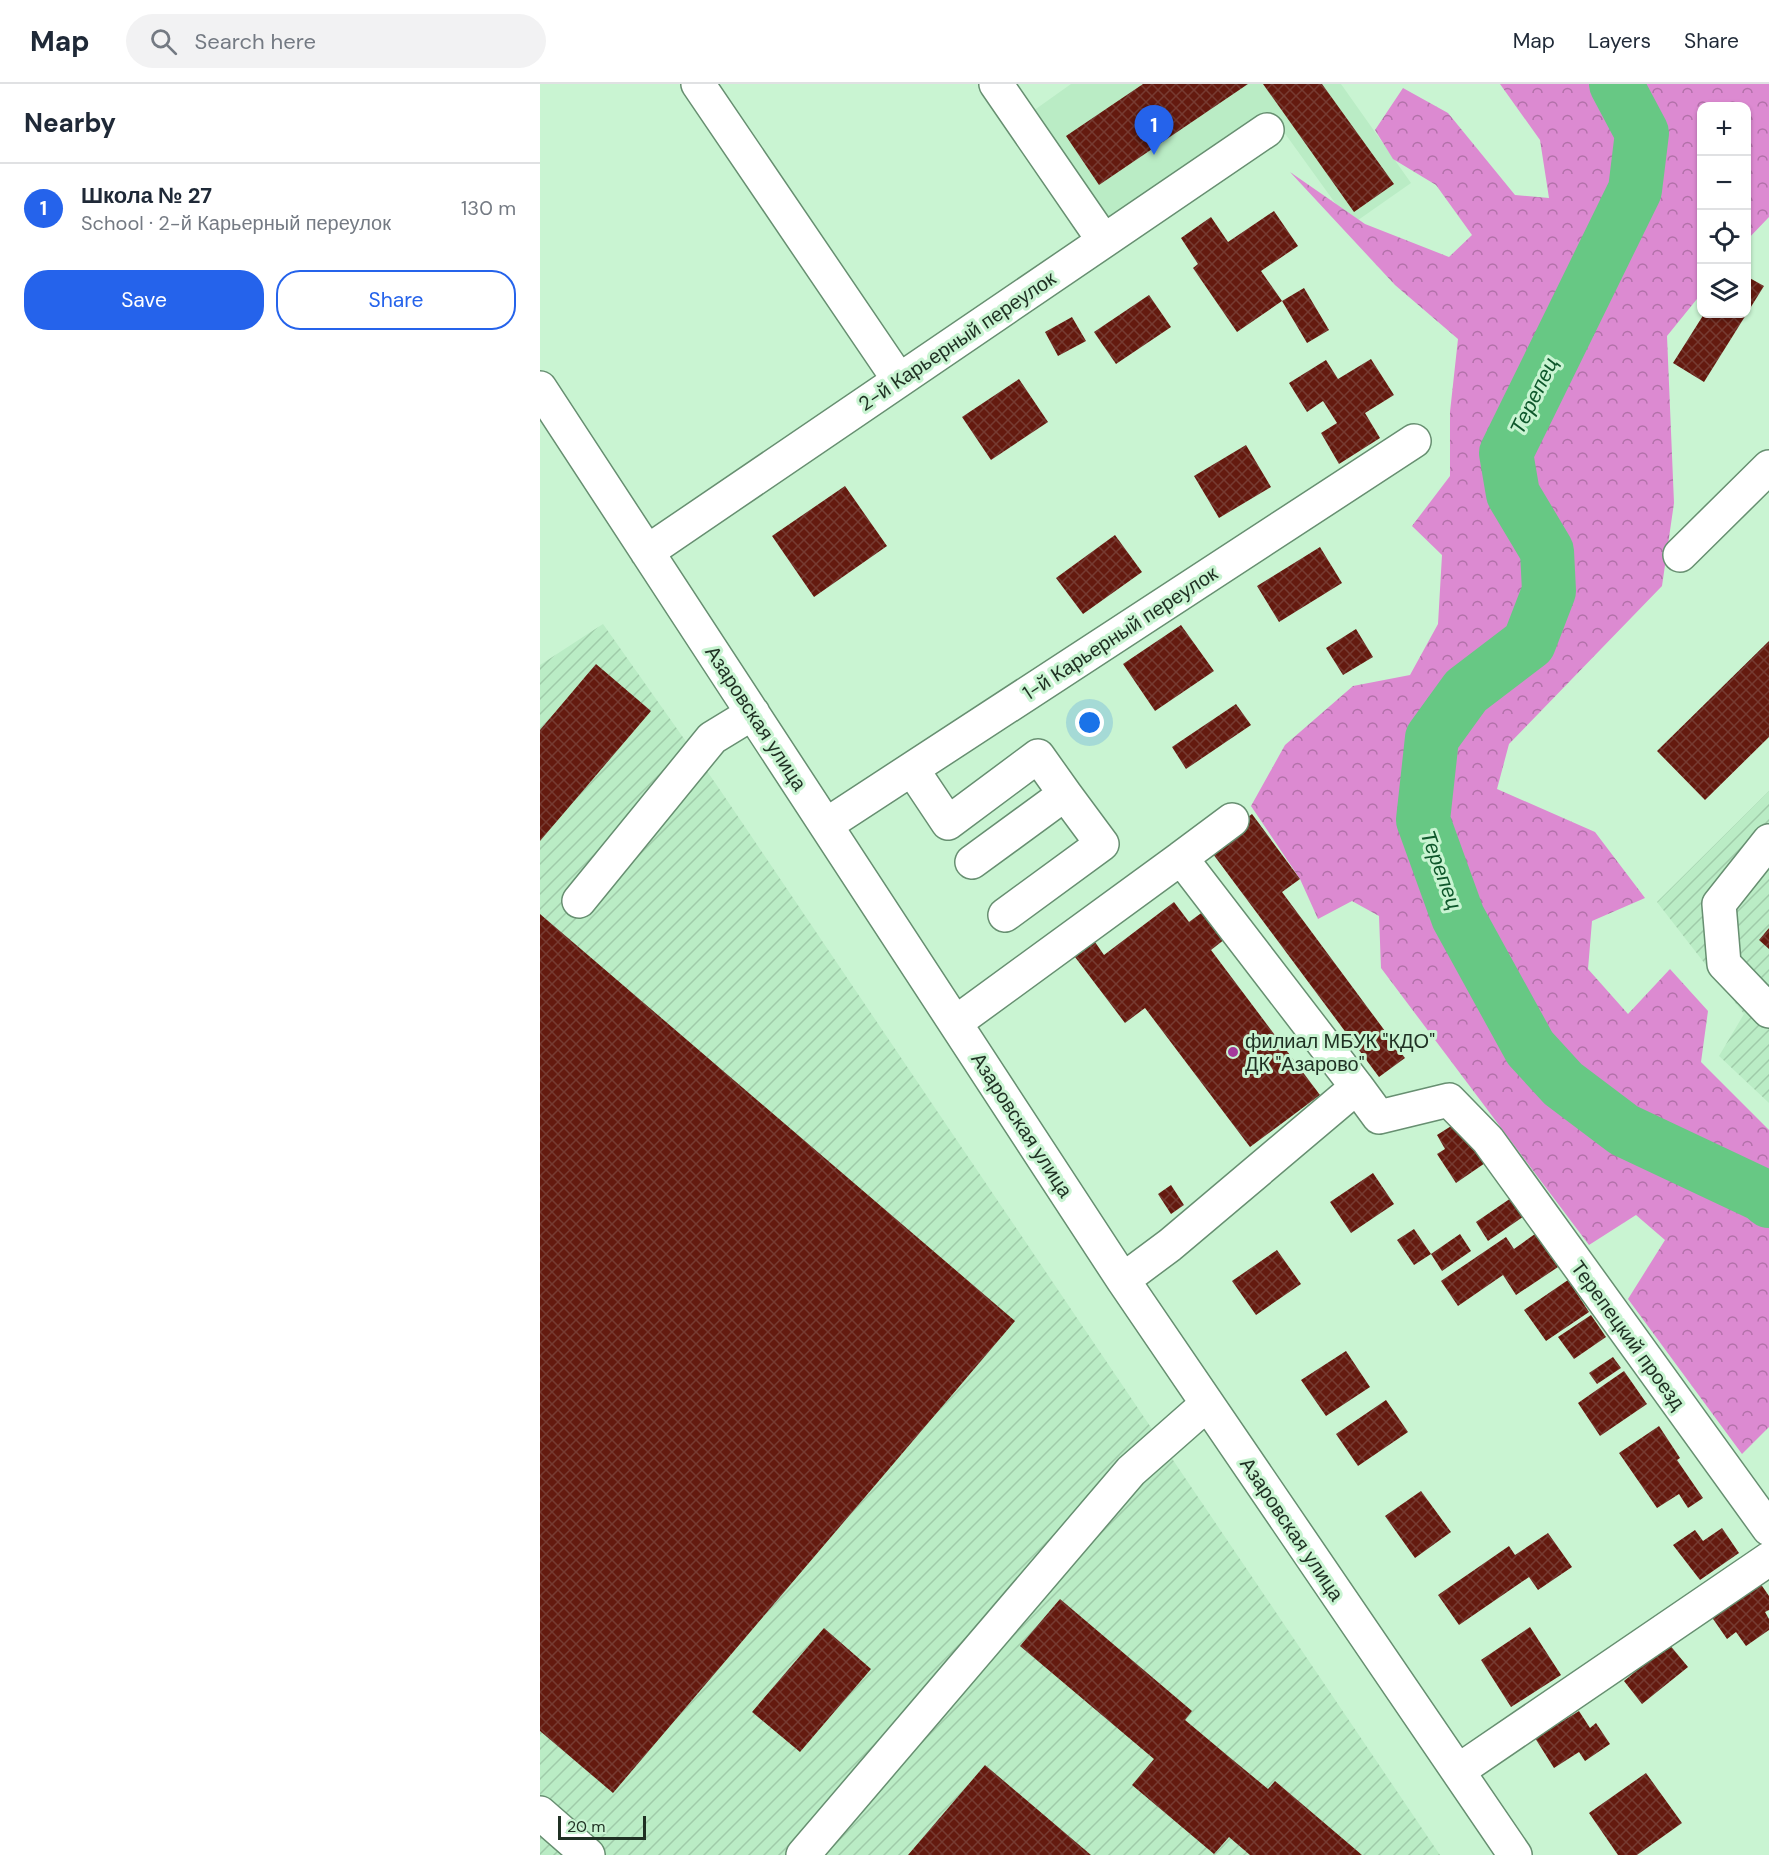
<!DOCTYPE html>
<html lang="en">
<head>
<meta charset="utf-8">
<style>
  body { margin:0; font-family:"DM Sans",sans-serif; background:#f2f2f3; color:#1f2937 }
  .controls { position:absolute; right:18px; top:18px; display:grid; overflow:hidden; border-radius:12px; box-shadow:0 2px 4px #0004 }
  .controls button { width:54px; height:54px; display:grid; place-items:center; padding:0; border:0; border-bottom:2px solid #e0e1e3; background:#fff; color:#1f2937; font:30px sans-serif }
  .scale { position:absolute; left:18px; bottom:15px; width:88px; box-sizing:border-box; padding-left:6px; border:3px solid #1f3023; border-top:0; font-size:16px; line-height:21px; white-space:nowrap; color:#1f3023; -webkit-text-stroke:4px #c9f4d2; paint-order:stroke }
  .you { position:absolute; left:550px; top:639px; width:21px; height:21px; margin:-15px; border:4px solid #fff; border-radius:50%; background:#1a73e8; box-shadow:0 0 0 9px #1a73e833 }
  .badge { display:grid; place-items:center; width:39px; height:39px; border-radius:50%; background:#2563eb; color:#fff; font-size:20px; font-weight:700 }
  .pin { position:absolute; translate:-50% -50px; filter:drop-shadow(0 2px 3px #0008) }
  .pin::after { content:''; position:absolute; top:32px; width:21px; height:18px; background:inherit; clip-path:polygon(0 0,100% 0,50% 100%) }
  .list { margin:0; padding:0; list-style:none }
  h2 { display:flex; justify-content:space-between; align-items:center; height:78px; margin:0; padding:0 24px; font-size:26px }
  h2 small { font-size:20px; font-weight:400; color:#747a83 }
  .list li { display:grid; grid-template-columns:39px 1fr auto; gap:18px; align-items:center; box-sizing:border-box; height:90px; padding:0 24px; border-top:2px solid #e0e1e3 }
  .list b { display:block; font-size:22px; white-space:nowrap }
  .list p { margin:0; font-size:20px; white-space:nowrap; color:#747a83 }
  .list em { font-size:20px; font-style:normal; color:#747a83 }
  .actions { display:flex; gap:12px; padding:18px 24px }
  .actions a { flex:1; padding:14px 0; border:2px solid #2563eb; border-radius:24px; text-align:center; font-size:21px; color:#2563eb }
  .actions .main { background:#2563eb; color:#fff }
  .icon { flex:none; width:33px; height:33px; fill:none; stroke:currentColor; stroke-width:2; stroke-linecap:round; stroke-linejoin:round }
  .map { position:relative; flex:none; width:1229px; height:1771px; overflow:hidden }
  header { display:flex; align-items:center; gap:36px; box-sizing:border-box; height:84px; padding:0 30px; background:#fff; border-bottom:2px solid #e0e1e3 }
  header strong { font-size:28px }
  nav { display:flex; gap:33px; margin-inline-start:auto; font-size:21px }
  .search { width:420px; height:54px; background:#f2f2f3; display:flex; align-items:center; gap:15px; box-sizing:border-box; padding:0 21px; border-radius:33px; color:#747a83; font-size:22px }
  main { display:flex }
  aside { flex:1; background:#fff }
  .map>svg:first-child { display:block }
  .built { fill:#baecc5 }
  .industrial { fill:url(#industrial-furrows) }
  .forest { fill:url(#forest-crowns) }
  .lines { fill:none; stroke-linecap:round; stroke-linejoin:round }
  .river { stroke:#67c884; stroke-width:54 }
  .building { fill:url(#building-cross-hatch) }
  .minor-casing { stroke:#678f71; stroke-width:36 }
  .minor { stroke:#fff; stroke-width:33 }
  .poi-dot { fill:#a53a9b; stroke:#c9f4d2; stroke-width:2 }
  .labels { text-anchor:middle; stroke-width:6; stroke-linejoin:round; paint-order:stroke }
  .street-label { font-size:20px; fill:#1f3023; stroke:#c9f4d2 }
  .poi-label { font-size:20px; fill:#1f3023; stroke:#c9f4d2; text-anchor:start }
  .water-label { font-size:21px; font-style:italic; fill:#0e572b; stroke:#c9f4d2 }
</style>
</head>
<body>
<header>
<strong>Map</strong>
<div class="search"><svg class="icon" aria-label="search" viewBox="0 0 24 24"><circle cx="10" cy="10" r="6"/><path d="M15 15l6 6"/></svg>Search here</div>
<nav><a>Map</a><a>Layers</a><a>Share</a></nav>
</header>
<main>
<aside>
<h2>Nearby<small></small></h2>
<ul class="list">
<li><span class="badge">1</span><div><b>Школа № 27</b><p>School · 2-й Карьерный переулок</p></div><em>130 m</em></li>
</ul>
<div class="actions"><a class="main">Save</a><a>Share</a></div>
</aside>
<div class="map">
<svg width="1229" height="1771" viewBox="0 0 1229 1771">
  <defs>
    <pattern id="industrial-furrows" width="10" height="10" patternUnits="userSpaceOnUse" patternTransform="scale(1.5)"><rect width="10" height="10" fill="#baecc5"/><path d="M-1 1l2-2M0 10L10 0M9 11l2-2" fill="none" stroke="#9fcba9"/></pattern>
    <pattern id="forest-crowns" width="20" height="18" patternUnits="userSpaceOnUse" patternTransform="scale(1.5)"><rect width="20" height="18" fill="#dc8ad1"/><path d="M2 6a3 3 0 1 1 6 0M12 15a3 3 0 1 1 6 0" fill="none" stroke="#b271a9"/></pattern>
    <pattern id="building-cross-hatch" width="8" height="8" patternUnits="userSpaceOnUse" patternTransform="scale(1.5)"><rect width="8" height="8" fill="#641a0f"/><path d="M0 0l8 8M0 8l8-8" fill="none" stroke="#763b32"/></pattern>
  </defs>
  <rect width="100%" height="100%" fill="#c9f4d2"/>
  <path class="built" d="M531,0H801L871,99L811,141L741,44L584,155L493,27Z"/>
  <path class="industrial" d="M63,540L176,700L900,1771H0V581Z
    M1229,707V1019L1179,972L1204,930L1117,818Z"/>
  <path class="forest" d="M960,0H1229V133L1207,156L1206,22H1162L1161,210L1127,252L1134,419L1122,502L969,660L957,705L1055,748L1105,814L1052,837L1048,885L1088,930L1130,885L1168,927L1161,978L1229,1046V1343L1202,1370L1088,1215L1125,1156L1096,1131L1049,1161L841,884L839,832L812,817L778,835L760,795L711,722L745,661L813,602L870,591L898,540L902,471L872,442L910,392V328L918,255L855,201L750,88L825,140L909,173L932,151L896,101L853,75L835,46L863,4L908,29L975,111L1009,114L1000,56Z"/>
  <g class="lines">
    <path class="river" d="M1076,0L1102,49L1095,106L966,369L973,410L1007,467L1009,507L989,559L926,607L892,654L883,736L918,833L990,964L1023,1000L1084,1046L1222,1111L1229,1117"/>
  </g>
  <path class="building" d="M603,0H708L559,101L526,52Z
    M723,0H782L854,100L814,128Z
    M734,127L758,162L721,187L742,217L697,248L653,184L658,180L641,154L671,133L688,158Z
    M1206,192L1224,202L1164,298L1133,279L1164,230H1206Z
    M764,204L789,246L767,259L742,217Z
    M609,211L631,243L576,280L554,248Z
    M532,233L546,257L518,272L505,248Z
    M831,275L854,311L825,329L840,354L799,380L781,349L797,339L783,317L767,328L749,299L786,276L798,295Z
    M479,295L508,338L451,376L422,333Z
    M706,361L731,403L679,434L654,392Z
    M305,402L347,462L274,513L232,452Z
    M575,451L602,488L543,530L516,494Z
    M780,463L802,499L739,538L717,502Z
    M641,541L674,587L615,627L583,580Z
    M816,545L833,573L803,591L786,564Z
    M1229,557V653L1165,716L1117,667Z
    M56,580L111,627L0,757V646Z
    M696,620L711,641L646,685L632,663Z
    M712,730L760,795L742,808L865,974L839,993L673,770L686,750Z
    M634,818L649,838L664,827L685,855L671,866L780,1011L710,1063L605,924L585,939L535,873L555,858L564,871Z
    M0,830L475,1237L73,1709L0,1647Z
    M1229,844V865L1219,856Z
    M916,1039L948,1077L916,1099L897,1070L905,1065L897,1051Z
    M833,1089L854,1120L811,1149L790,1118Z
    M631,1101L644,1121L631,1130L618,1110Z
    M974,1112L987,1130L948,1157L936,1138Z
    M874,1145L891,1170L874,1181L857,1156Z
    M920,1150L931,1167L902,1187L891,1170Z
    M995,1150L1018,1183L976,1211L963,1191L918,1222L901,1197L966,1153L974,1165Z
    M737,1166L761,1200L716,1231L692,1197Z
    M1028,1196L1049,1228L1006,1257L984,1226Z
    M1051,1231L1066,1253L1034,1275L1018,1253Z
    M806,1267L830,1303L786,1332L761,1296Z
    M1073,1273L1081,1284L1057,1300L1049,1289Z
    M1084,1287L1107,1320L1060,1352L1038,1319Z
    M846,1316L868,1348L818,1382L796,1350Z
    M1119,1342L1140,1374L1137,1376L1163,1414L1148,1424L1139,1410L1117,1424L1079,1369Z
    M881,1407L911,1448L875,1474L845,1432Z
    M1182,1444L1199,1469L1160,1496L1133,1461L1155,1446L1163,1457Z
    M1008,1449L1032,1483L998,1506L989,1493L919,1541L898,1511L969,1462L975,1471Z
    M1220,1499L1229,1512V1526L1225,1528L1229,1535V1546L1206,1562L1196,1548L1187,1555L1171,1532Z
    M520,1515L652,1627L645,1636L688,1672L728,1705L735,1697L822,1771H710L689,1753L674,1770L592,1701L614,1675L480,1562Z
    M990,1543L1021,1591L971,1623L941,1576Z
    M284,1544L331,1585L260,1668L212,1628Z
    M1129,1560L1148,1583L1102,1620L1084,1597Z
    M1039,1627L1050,1644L1056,1639L1070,1660L1045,1677L1039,1668L1014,1684L995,1654Z
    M445,1681L551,1771H368Z
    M1106,1689L1142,1739L1097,1771H1078L1049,1729Z"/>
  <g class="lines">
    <defs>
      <path id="minor" d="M158,0L359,296
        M456,0L564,157
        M0,304L583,1196L975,1771
        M107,468L727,46
        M1140,471L1229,383
        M372,685L408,739L498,672L525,710L432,778
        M692,736L641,774L817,1003
        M286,741L874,357
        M1229,757L1179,820L1184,880L1229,927
        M39,817L172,654L213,629
        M465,831L562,760L525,710
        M415,939L641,774
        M583,1196L630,1161L817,1003L839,1033L909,1016L948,1056L1229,1445
        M918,1687L1229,1475
        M0,1729L48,1771
        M263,1771L591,1387L667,1320"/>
    </defs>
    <use href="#minor" class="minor-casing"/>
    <use href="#minor" class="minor"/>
  </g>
  <circle class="poi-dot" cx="693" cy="968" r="6"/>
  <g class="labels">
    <g class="street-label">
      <text transform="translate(417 257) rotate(-34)" y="7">2-й Карьерный переулок</text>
      <text transform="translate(580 549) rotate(-33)" y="7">1-й Карьерный переулок</text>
      <text transform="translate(216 634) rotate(57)" y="7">Азаровская улица</text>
      <text transform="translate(482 1041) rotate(57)" y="7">Азаровская улица</text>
      <text transform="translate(1088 1251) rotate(54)" y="7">Терепецкий проезд</text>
      <text transform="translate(752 1445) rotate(56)" y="7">Азаровская улица</text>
    </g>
    <g class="poi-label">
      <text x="705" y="964">филиал МБУК "КДО"<tspan x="705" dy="23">ДК "Азарово"</tspan></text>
    </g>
    <g class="water-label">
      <text transform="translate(994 312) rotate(-64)" y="7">Терепец</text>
      <text transform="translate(901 786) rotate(70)" y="7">Терепец</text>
    </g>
  </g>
</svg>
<div class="controls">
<button>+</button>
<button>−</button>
<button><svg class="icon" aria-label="locate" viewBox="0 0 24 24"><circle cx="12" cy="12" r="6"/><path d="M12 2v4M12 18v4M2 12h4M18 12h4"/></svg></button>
<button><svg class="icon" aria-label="layers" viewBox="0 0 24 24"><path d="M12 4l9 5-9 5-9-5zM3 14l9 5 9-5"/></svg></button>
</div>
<div class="scale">20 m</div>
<div class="you"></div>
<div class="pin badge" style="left:614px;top:71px">1</div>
</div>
</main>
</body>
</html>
